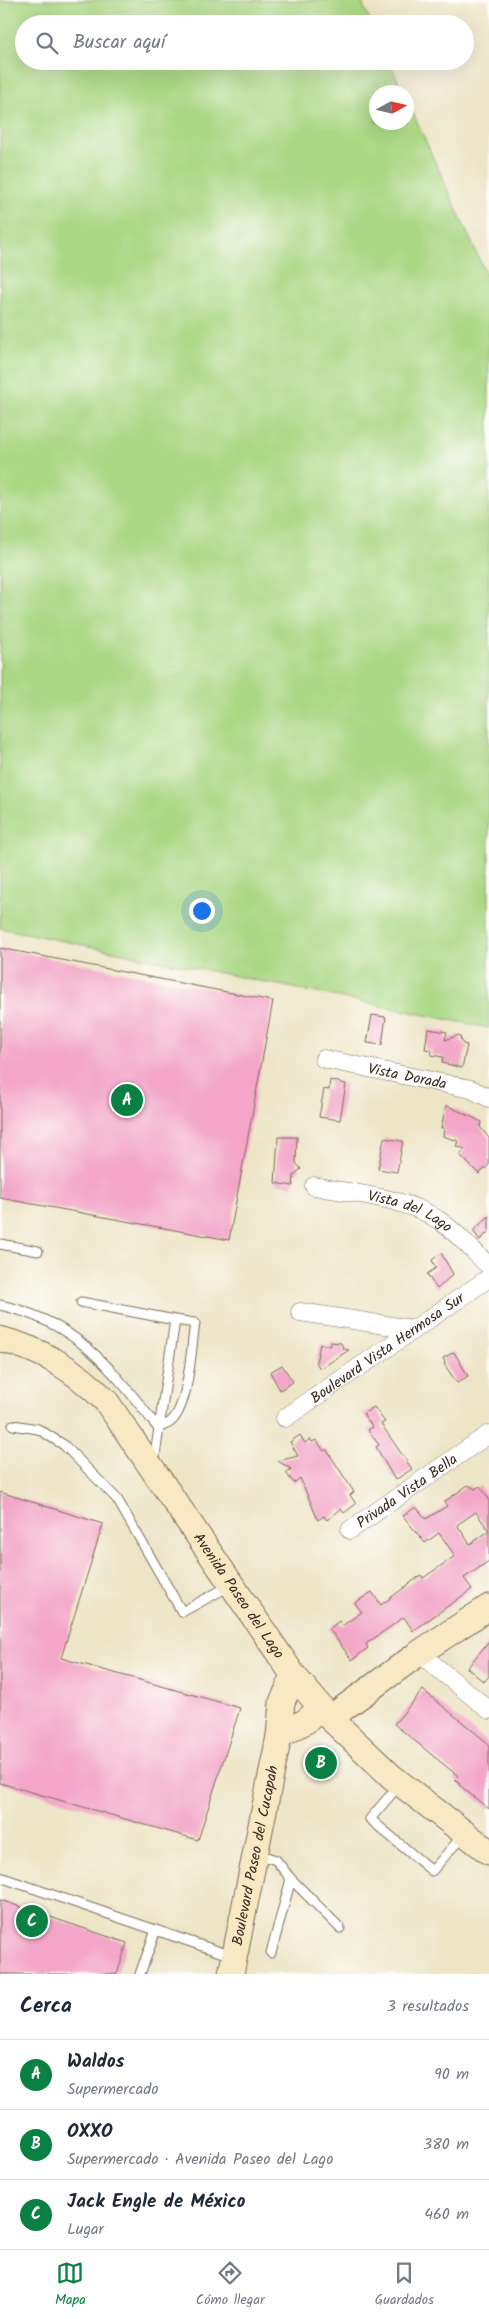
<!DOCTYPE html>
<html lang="es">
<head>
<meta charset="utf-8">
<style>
  body { margin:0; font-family:Kalam,sans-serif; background:#f6f6f7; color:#1f2937 }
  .compass { position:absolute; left:369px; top:85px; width:45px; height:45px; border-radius:50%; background:#fff; box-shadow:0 5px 20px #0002; rotate:82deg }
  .you { position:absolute; left:201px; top:910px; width:18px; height:18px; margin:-12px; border:4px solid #fff; border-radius:50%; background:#1a73e8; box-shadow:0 0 0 8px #1a73e833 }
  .badge { display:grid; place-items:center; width:32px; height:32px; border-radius:50%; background:#0b8043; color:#fff; font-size:16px; font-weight:700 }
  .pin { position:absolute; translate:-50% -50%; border:2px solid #fff; box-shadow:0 1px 5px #0006 }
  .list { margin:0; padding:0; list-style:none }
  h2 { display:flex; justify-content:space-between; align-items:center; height:65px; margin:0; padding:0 20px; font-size:21px }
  h2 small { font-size:16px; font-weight:400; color:#747a83 }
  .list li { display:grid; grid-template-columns:32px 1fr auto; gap:15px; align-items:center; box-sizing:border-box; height:70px; padding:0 20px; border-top:1px solid #e0e1e3 }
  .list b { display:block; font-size:19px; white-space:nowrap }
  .list p { margin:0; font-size:16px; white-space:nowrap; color:#747a83 }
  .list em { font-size:16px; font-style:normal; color:#747a83 }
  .icon { flex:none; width:28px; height:28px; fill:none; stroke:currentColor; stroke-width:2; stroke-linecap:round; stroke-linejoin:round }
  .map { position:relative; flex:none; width:489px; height:1974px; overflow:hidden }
  .search { position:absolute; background:#fff; box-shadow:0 5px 20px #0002; left:15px; right:15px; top:15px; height:55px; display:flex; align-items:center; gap:12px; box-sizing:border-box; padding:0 18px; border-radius:28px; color:#747a83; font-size:19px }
  .sheet { height:275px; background:#fff }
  nav { display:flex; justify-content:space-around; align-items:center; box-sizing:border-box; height:70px; border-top:1px solid #e0e1e3; background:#fff; font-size:14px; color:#747a83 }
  nav a { display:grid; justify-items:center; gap:2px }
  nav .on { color:#0b8043 }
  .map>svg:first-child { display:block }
  .green { fill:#aad784; stroke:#728051 }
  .building { fill:#f3a6c8; fill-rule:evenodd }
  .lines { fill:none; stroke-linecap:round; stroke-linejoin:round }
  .lane-casing { stroke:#7a6b59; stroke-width:11 }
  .street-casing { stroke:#7a6b59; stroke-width:19 }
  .secondary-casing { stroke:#7a6b59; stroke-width:27 }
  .lane { stroke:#fff; stroke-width:9 }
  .street { stroke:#fff; stroke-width:18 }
  .secondary { stroke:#f8e8c3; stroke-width:25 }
  .labels { text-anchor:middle; stroke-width:5; stroke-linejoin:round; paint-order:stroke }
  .street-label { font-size:15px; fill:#3b2a1e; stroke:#fdfcf7 }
</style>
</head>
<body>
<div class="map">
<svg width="489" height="1974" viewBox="0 0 489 1974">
  <rect width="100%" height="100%" fill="#fdfcf7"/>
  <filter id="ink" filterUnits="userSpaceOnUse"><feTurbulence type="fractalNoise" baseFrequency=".02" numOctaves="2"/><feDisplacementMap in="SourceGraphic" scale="10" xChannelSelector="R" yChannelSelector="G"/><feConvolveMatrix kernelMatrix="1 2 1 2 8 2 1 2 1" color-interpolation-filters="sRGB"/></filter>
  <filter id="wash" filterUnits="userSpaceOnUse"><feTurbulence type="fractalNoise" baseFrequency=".0096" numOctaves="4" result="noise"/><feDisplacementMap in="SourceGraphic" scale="20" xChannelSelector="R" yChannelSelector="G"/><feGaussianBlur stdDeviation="1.12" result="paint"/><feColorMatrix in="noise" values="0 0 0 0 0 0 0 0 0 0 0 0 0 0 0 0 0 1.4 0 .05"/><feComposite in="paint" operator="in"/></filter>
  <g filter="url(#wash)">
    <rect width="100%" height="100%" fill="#eee5c7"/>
    <path class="green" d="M0,0H361L371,24H24V61H389L403,92H376V122H406L407,100L489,281V1028L0,928Z"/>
    <g id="blocks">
      <path class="building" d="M0,948L273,1001L229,1240L0,1198Z
        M372,1015L386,1017L382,1045L367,1043Z
        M428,1029L447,1032L445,1040L459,1035L463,1044L467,1045L462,1068L442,1063L443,1057L431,1055L432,1050L425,1049Z
        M330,1080L346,1084L340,1120L319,1117L324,1089L329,1090Z
        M446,1105L482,1122L480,1127L489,1138V1165L479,1174L460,1155L465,1149L456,1146L458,1141L443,1136L444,1128H441Z
        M278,1137H297L296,1163L301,1169L294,1175L293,1186L275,1183Z
        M384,1138L403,1141L397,1172L378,1169Z
        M489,1216V1231L480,1240L473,1231Z
        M441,1253L453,1274L437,1289L427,1274L436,1268L432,1260Z
        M330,1342L341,1343L344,1349L349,1350L320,1369L316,1362L320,1344L330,1346Z
        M454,1352L468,1376L457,1383L444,1364L445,1362L443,1358Z
        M282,1365L293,1382L280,1390L270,1372Z
        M374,1407L385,1422L381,1424L412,1469L395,1480L376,1447L379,1445L368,1430L373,1427L363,1414Z
        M300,1435L305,1443L310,1439L312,1442L316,1440L324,1451L326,1449L354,1492L350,1495L356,1504L344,1513L341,1509L327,1520L324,1516L318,1520L300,1478L294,1483L286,1473L291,1469L278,1461L298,1456L290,1442Z
        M468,1485L475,1489L480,1486L489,1499V1561L464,1578L472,1589L413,1631L404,1617L366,1644L368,1648L352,1660L329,1629L339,1621L342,1626L362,1612L355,1603L372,1592L381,1605L421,1575L423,1578L455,1556L439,1533L425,1543L403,1516L416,1507L426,1519L447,1506L444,1502ZM476,1512L489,1531L470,1544L457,1525Z
        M0,1492L103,1524L61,1658L240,1708L198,1840L0,1783Z
        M489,1641V1676L484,1682L467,1668Z
        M423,1690L489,1744V1809L459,1785L460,1783L455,1779L458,1776L394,1724Z
        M0,1900L127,1943L117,1974H0Z"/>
    </g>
  </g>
  <g filter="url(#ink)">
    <use href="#blocks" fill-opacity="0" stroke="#7a6b59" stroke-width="1"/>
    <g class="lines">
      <defs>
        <path id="lane" d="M0,1244L38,1251
          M81,1302L175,1320L154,1462
          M0,1305C76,1321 113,1370 158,1428C162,1426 166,1425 169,1423C189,1410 191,1347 195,1323L175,1320
          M13,1425L38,1429L64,1445L117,1499L182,1612L229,1586
          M399,1785L370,1819L432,1871L464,1834
          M257,1854L276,1860L291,1879L340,1928
          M0,1877L232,1956
          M271,1953L291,1879
          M140,1974L156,1930"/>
        <g id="street">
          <path id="s1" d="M324,1059L471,1089L489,1098"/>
          <path id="s2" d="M314,1186C352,1194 405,1197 437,1219C456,1231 472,1250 489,1266"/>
          <path d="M300,1312L412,1329"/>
          <path id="s3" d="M285,1418L489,1278"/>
          <path id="s4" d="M350,1530L489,1434"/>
          <path d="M419,1653L489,1710"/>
        </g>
        <g id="secondary">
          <path id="s5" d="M0,1339C43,1350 75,1370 106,1401L294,1676L330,1718L392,1777L489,1852"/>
          <path d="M330,1718L419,1653L489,1607"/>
          <path d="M279,1736L306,1721L321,1708"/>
          <path id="s6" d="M231,1974L279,1736L282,1702L294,1676"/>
        </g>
      </defs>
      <use href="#lane" class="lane-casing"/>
      <use href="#street" class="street-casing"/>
      <use href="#secondary" class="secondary-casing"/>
      <use href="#lane" class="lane"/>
      <use href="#street" class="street"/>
      <use href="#secondary" class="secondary"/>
    </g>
  </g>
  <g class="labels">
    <g class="street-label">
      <text dy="5" stroke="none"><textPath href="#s1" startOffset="85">Vista Dorada</textPath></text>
      <text dy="5" stroke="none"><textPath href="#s2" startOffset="100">Vista del Lago</textPath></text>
      <text dy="5" stroke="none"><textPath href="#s3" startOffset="124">Boulevard Vista Hermosa Sur</textPath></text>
      <text dy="5" stroke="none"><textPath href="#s4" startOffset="69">Privada Vista Bella</textPath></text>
      <text dy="5" stroke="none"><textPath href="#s5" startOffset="360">Avenida Paseo del Lago</textPath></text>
      <text dy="5" stroke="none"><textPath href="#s6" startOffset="121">Boulevard Paseo del Cucapah</textPath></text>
    </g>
  </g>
</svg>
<svg class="compass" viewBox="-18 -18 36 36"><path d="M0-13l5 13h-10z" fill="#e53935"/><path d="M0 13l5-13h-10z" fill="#747a83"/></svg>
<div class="you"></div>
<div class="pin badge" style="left:127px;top:1100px">A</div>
<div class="pin badge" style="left:321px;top:1763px">B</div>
<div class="pin badge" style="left:32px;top:1921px">C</div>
<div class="search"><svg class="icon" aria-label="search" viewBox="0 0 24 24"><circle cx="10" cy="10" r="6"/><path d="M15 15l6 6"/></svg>Buscar aquí</div>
</div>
<section class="sheet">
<h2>Cerca<small>3 resultados</small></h2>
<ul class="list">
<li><span class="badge">A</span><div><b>Waldos</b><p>Supermercado</p></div><em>90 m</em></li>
<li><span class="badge">B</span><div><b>OXXO</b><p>Supermercado · Avenida Paseo del Lago</p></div><em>380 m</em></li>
<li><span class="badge">C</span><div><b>Jack Engle de México</b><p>Lugar</p></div><em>460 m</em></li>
</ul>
</section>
<nav>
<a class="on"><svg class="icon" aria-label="map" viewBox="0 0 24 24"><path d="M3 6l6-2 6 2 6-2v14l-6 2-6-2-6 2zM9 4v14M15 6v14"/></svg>Mapa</a>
<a><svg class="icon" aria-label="directions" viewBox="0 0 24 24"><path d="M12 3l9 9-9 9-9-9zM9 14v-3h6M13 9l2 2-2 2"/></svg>Cómo llegar</a>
<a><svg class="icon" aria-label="saved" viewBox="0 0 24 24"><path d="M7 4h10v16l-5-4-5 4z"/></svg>Guardados</a>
</nav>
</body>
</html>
